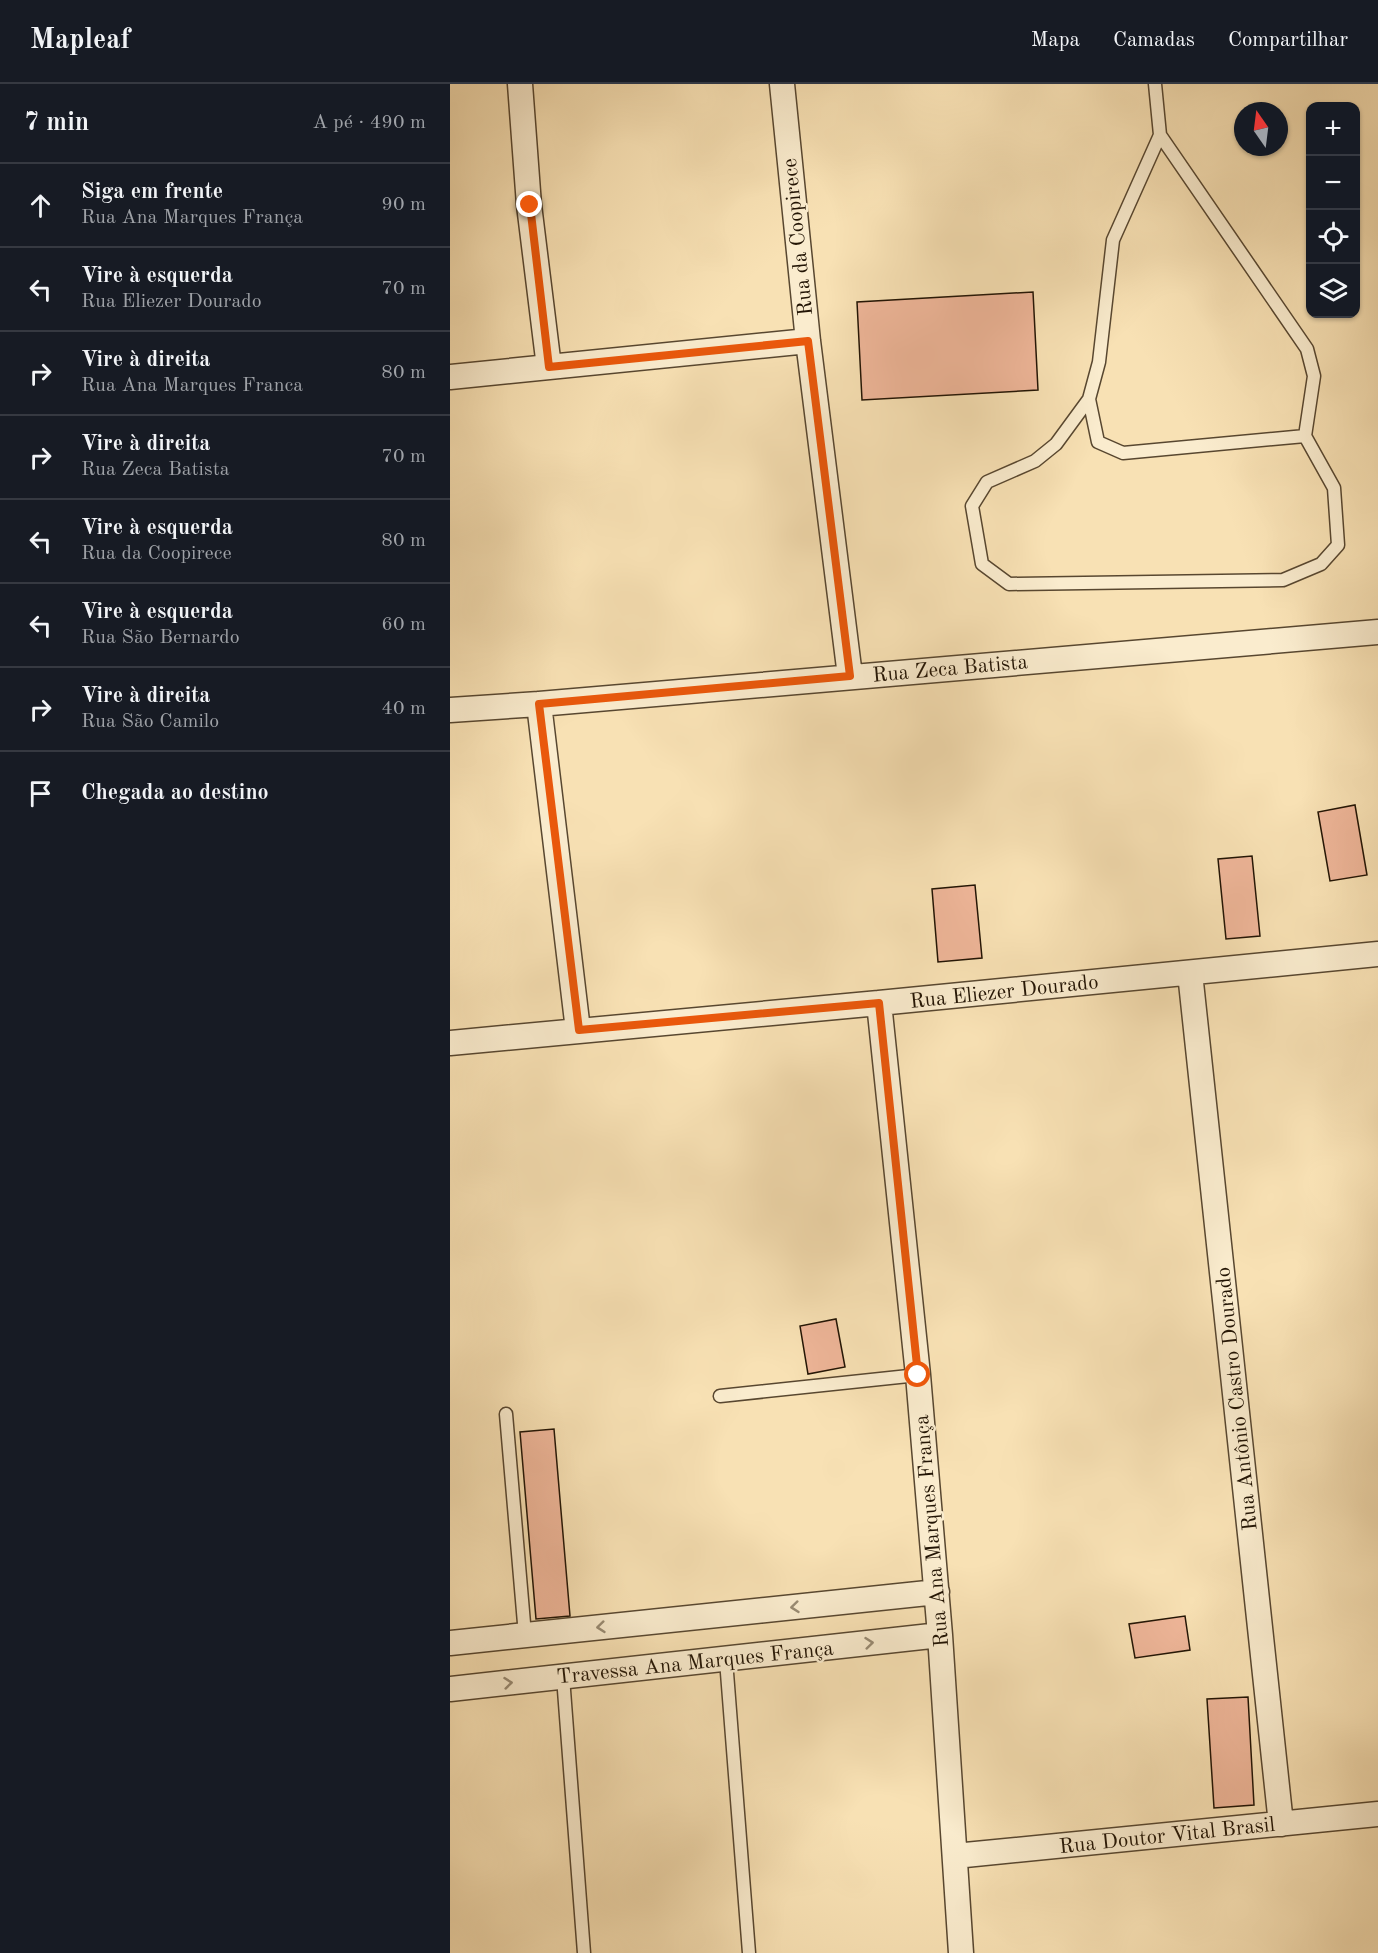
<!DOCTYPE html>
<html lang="pt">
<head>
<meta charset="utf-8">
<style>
  body { margin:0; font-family:"Old Standard TT",serif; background:#242831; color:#f1f3f6 }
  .controls { position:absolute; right:18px; top:18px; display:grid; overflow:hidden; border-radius:12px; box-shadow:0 2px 4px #0004 }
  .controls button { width:54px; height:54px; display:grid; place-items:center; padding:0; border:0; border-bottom:2px solid #363941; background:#171b24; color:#f1f3f6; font:30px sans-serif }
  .compass { position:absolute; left:784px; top:18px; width:54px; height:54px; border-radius:50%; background:#171b24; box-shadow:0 2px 4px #0004; rotate:346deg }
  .stop { position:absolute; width:18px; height:18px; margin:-14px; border:4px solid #ea580c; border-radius:50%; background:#fff }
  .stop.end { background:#ea580c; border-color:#fff; box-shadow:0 2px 6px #0008 }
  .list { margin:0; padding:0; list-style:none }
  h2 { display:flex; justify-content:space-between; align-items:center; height:78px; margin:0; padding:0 24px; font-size:26px }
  h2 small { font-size:20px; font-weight:400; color:#9ea1a6 }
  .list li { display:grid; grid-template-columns:39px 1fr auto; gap:18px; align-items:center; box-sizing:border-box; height:84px; padding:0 24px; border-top:2px solid #363941 }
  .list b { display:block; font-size:22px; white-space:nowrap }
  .list p { margin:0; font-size:20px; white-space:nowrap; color:#9ea1a6 }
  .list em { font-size:20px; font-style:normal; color:#9ea1a6 }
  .icon { flex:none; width:33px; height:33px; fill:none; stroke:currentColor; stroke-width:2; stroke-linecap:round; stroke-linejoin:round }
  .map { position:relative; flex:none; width:928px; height:1869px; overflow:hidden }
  header { display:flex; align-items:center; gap:36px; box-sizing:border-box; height:84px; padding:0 30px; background:#171b24; border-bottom:2px solid #363941 }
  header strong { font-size:28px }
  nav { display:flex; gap:33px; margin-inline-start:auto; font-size:21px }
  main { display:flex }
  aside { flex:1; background:#171b24 }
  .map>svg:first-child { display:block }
  .building { fill:#efb699; stroke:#221404; stroke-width:1.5 }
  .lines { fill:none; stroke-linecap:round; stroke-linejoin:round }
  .lane-casing { stroke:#584730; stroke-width:15 }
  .street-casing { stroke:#584730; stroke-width:27 }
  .lane { stroke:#faecce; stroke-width:12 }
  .street { stroke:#faecce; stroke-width:24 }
  .oneway { stroke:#998b73 }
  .route { stroke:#ea580c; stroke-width:8 }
  .labels { text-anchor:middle; stroke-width:5; stroke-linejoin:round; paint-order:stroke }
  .street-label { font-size:21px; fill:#221404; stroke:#faecce }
</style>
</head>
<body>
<header>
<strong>Mapleaf</strong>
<nav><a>Mapa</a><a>Camadas</a><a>Compartilhar</a></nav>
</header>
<main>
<aside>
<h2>7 min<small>A pé · 490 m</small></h2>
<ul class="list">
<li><svg class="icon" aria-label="ahead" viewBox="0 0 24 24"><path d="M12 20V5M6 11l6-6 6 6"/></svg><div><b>Siga em frente</b><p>Rua Ana Marques França</p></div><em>90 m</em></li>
<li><svg class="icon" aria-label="left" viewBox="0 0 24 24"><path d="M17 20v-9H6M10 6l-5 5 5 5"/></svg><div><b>Vire à esquerda</b><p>Rua Eliezer Dourado</p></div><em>70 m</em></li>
<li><svg class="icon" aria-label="right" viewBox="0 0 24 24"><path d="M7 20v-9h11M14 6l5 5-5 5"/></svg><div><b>Vire à direita</b><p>Rua Ana Marques Franca</p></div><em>80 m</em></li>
<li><svg class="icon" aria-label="right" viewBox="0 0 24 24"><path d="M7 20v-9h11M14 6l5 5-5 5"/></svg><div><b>Vire à direita</b><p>Rua Zeca Batista</p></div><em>70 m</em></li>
<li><svg class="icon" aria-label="left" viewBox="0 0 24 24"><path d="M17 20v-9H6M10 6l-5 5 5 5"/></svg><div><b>Vire à esquerda</b><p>Rua da Coopirece</p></div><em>80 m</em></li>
<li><svg class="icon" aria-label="left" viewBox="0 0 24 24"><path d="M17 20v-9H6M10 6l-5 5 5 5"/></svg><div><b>Vire à esquerda</b><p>Rua São Bernardo</p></div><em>60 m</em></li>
<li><svg class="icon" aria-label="right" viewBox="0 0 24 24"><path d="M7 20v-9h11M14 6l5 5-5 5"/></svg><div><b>Vire à direita</b><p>Rua São Camilo</p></div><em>40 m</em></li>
<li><svg class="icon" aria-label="arrive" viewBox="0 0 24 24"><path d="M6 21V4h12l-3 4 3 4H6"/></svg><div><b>Chegada ao destino</b></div></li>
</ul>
</aside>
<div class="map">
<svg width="928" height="1869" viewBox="0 0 928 1869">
  <rect width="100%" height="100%" fill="#f8e1b4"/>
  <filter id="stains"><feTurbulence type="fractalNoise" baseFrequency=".00333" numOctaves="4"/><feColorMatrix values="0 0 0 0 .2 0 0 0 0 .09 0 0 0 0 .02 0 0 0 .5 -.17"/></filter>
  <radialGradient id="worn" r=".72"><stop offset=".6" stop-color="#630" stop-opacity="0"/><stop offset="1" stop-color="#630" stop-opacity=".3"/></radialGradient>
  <path class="building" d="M583,208L588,306L412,316L407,218Z
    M905,721L917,791L880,797L868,728Z
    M802,772L810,852L776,855L768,775Z
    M525,801L532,874L488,878L482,805Z
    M386,1235L395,1283L358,1290L350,1242Z
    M104,1345L120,1532L86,1535L70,1348Z
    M735,1532L740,1566L685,1574L679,1540Z
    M798,1613L804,1721L764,1724L757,1615Z"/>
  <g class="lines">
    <defs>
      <path id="lane" d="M710,51L857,265L864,292L855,352
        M639,315L648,358L673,369L855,352L884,404L888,461L871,480L833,496L559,500L532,480L522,422L537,398L585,377L606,360L639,315L649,278L663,156L710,51L705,0
        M270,1312L468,1291
        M56,1330L75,1551
        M276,1576L299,1869
        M113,1593L134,1869"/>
      <path id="street" d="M70,0L79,121L99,283
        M332,0L358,257L400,592
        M0,293L358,257
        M89,620L128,946
        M0,626L89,620L928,548
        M740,889L831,1740
        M429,919L468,1291L490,1551L511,1869
        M0,959L429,919L928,870
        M0,1559L487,1508
        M0,1605L490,1551
        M505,1772L928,1730"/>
    </defs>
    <use href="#lane" class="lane-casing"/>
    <use href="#street" class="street-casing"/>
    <use href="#lane" class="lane"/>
    <use href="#street" class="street"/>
  </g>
  <defs><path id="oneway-chevron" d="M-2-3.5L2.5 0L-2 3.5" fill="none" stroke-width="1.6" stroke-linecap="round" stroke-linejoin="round" transform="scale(1.5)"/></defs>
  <g class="oneway">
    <use href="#oneway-chevron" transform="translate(345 1523) rotate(174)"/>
    <use href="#oneway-chevron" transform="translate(151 1543) rotate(174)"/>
    <use href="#oneway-chevron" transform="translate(419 1559) rotate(-6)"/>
    <use href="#oneway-chevron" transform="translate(58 1599) rotate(-6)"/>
  </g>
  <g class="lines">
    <path class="route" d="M80,121L99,283L358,257L400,592L89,620L129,946L429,919L468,1291"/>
  </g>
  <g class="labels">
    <g class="street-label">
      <text transform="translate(347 153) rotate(-96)" y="7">Rua da Coopirece</text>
      <text transform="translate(500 584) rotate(-5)" y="7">Rua Zeca Batista</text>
      <text transform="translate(554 907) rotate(-6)" y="7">Rua Eliezer Dourado</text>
      <text transform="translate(786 1315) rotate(-96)" y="7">Rua Antônio Castro Dourado</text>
      <text transform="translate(481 1447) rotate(-95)" y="7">Rua Ana Marques França</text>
      <text transform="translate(245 1578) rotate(-6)" y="7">Travessa Ana Marques França</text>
      <text transform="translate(717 1751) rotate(-6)" y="7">Rua Doutor Vital Brasil</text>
    </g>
  </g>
  <rect width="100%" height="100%" filter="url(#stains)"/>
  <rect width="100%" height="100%" fill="url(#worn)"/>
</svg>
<div class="controls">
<button>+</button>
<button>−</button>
<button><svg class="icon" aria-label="locate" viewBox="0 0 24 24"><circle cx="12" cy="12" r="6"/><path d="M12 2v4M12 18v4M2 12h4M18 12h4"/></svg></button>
<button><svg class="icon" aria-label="layers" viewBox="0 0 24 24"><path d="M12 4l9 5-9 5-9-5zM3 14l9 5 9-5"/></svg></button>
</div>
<svg class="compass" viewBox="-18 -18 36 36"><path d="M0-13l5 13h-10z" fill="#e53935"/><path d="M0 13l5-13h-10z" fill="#9ea1a6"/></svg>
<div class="stop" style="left:468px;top:1291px"></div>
<div class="stop end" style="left:80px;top:121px"></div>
</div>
</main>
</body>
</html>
